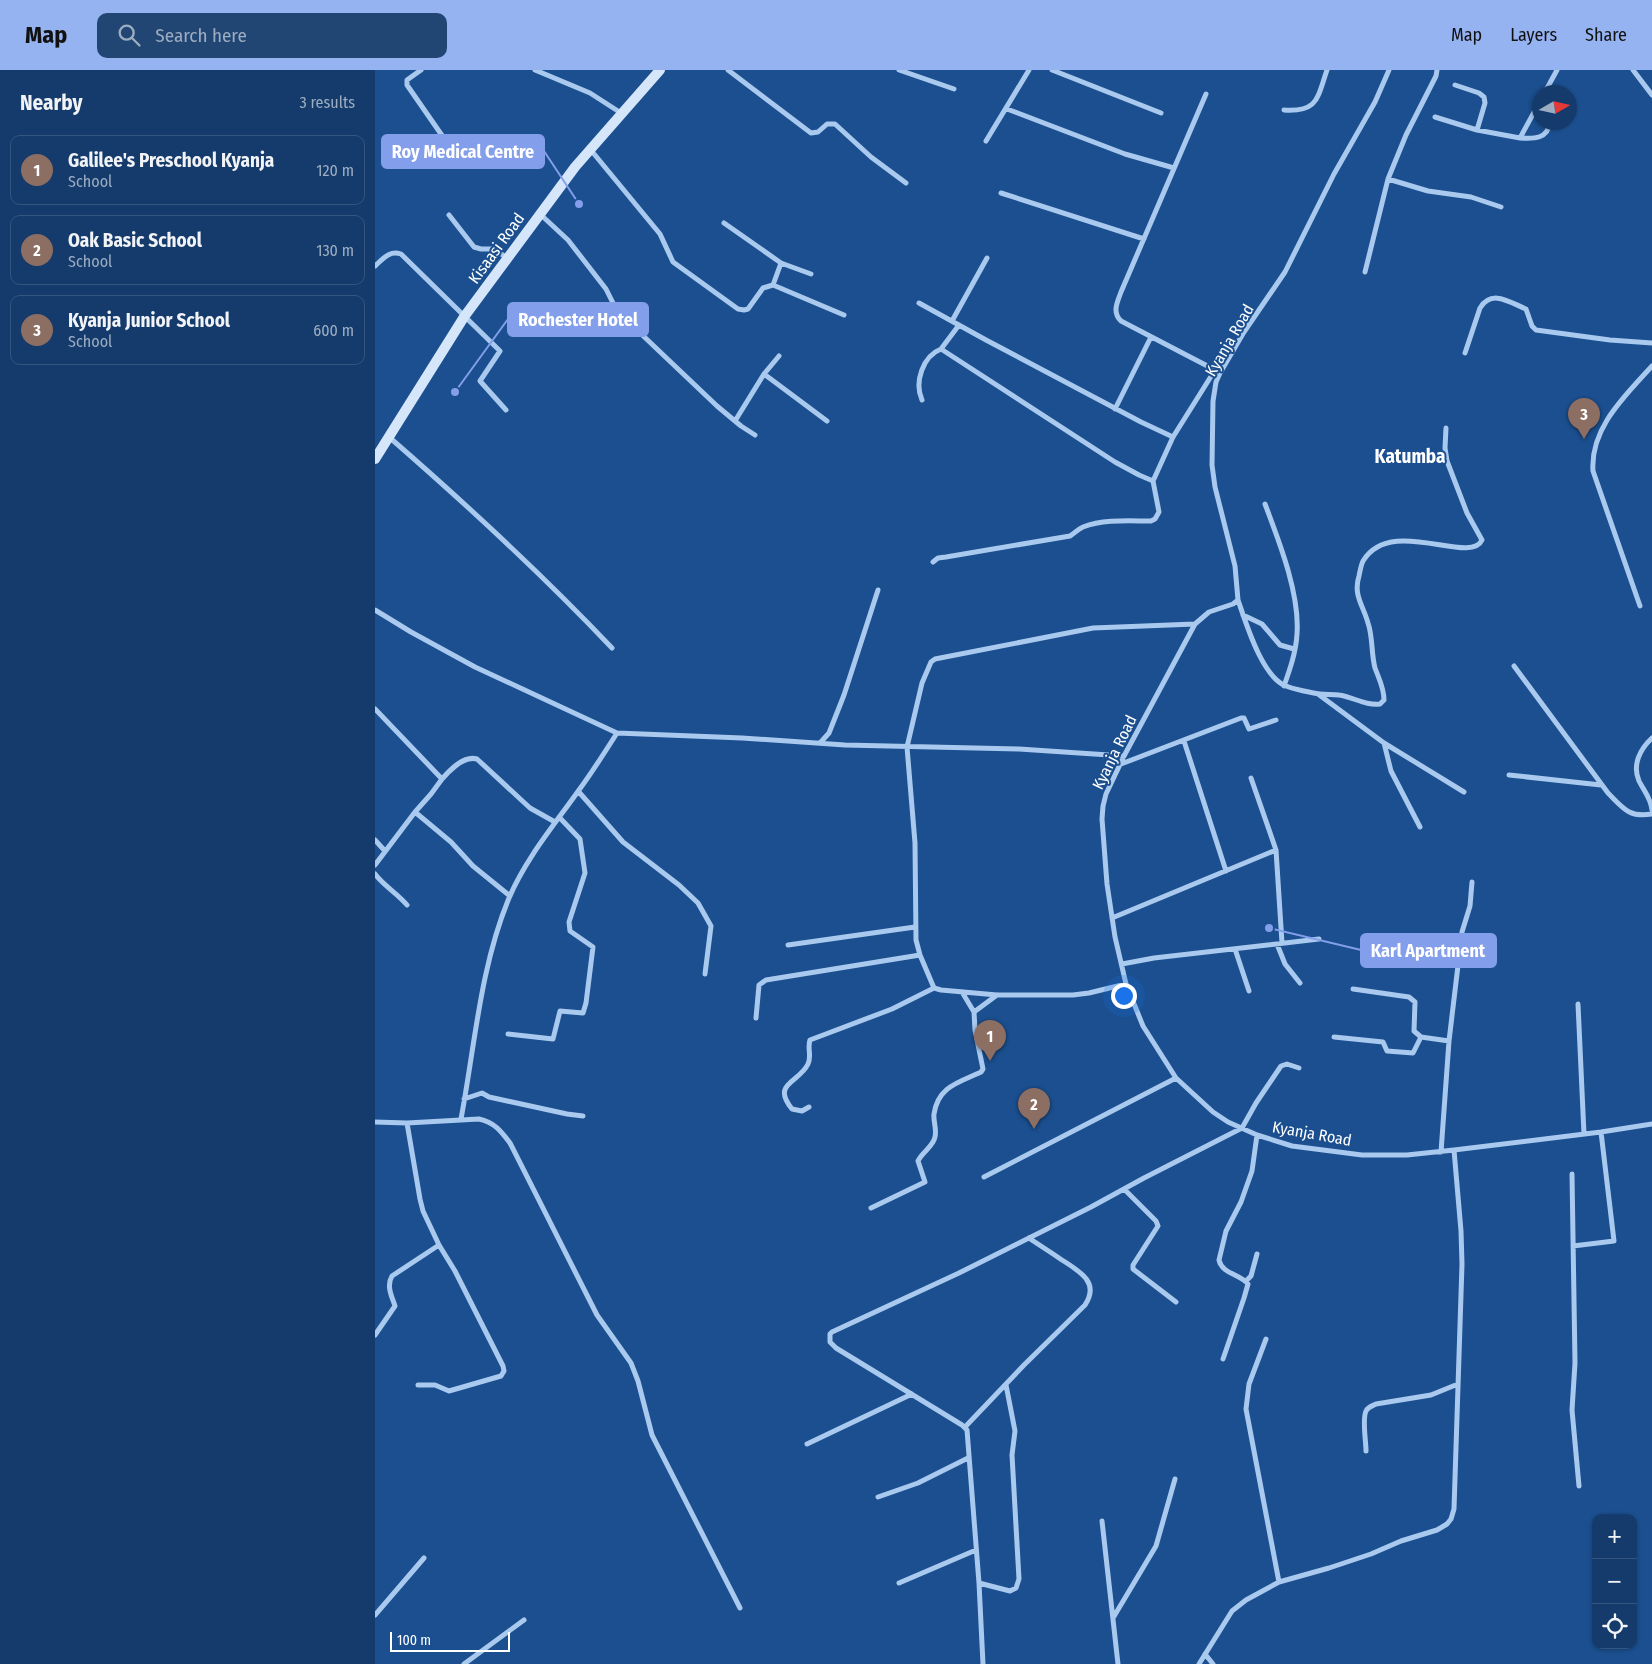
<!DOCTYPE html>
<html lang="en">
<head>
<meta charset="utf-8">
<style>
  body { margin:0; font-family:"Fira Sans Condensed",sans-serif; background:#214673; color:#f1f3f6 }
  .controls { position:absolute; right:15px; bottom:15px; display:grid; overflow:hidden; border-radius:10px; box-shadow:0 1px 4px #0004 }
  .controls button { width:45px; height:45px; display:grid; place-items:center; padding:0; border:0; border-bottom:1px solid #33557e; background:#143b6b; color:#f1f3f6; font:25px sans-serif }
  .compass { position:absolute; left:1157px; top:15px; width:45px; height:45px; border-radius:50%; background:#143b6b; box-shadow:0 1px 4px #0004; rotate:81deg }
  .scale { position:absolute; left:15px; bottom:12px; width:120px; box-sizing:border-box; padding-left:5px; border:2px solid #fff; border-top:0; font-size:14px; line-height:18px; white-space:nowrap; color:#fff; -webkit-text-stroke:4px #1b4f8f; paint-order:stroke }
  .you { position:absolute; left:748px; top:925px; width:18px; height:18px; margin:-12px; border:4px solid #fff; border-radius:50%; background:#1a73e8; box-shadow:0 0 0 8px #1a73e833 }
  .badge { display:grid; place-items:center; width:32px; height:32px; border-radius:50%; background:#95b2f1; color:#fff; font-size:16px; font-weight:700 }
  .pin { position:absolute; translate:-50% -41px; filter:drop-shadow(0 1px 2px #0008) }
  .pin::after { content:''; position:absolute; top:26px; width:18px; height:15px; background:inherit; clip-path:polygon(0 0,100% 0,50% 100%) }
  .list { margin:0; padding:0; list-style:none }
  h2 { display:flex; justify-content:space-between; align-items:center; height:65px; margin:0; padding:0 20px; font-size:21px }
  h2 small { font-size:16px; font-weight:400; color:#9dadc1 }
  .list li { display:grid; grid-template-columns:32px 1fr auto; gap:15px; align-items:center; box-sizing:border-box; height:70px; margin:0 10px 10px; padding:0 10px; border:1px solid #33557e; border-radius:10px }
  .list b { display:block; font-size:19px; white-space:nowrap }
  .list p { margin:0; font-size:16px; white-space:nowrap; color:#9dadc1 }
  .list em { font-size:16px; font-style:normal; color:#9dadc1 }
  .icon { flex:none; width:28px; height:28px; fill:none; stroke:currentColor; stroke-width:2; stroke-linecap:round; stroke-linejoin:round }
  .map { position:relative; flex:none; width:1277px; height:1594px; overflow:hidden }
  header { display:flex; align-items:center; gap:30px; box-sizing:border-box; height:70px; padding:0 25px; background:#95b2f1; color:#111 }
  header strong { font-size:24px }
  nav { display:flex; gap:28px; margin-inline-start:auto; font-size:18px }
  .search { width:350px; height:45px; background:#214673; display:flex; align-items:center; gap:12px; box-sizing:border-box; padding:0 18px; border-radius:10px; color:#9dadc1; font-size:19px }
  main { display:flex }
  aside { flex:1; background:#143b6b }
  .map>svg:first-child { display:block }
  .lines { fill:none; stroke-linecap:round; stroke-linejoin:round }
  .minor { stroke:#a9c9ee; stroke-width:5 }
  .secondary { stroke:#d6e6fa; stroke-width:10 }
  .labels { text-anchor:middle; stroke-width:4; stroke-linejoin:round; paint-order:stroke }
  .street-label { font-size:16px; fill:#fff; stroke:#1b4f8f }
  .quarter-label { font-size:19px; font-weight:bold; fill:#fff; stroke:#1b4f8f }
  .leader { fill:none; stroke:#839eea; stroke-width:2 }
  .callout-dot { fill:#839eea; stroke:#1b4f8f; stroke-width:2 }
  .callout { fill:#839eea; stroke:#839eea; stroke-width:2 }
  .callout-label { font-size:18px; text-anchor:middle; font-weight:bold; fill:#fff }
</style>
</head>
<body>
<header>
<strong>Map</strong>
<div class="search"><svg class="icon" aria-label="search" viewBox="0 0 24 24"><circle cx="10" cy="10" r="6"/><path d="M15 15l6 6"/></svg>Search here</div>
<nav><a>Map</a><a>Layers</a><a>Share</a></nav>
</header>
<main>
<aside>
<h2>Nearby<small>3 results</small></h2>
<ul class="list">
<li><span class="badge" style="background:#8d6e63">1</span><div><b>Galilee's Preschool Kyanja</b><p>School</p></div><em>120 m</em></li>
<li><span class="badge" style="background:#8d6e63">2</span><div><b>Oak Basic School</b><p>School</p></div><em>130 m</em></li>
<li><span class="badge" style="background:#8d6e63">3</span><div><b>Kyanja Junior School</b><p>School</p></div><em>600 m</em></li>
</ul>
</aside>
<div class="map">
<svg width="1277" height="1594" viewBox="0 0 1277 1594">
  <rect width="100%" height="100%" fill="#1b4f8f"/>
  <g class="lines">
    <path class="minor" d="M46,0L32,10V15L75,77
      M160,0L215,23L246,43
      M353,0L436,63L443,62L452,54H460L496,87L531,113
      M524,0L579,19
      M677,0L786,43
      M1014,0L1000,32L959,104L910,202L869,262L845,303L841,312L838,331L837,395L840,417L860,496L863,530L858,534L834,542L820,554L749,686L731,724L728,736L727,749L732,814L740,867L751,914L768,956L801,1008L838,1042L853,1052L882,1065L917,1076L987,1085H1032L1079,1080L1226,1062L1277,1054
      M1258,0L1277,25
      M1080,15L1104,23L1109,27L1110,33L1102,60
      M1170,22L1182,0
      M831,24L746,222C742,233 737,242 746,251L842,301
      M632,39L750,84L799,98
      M909,40C943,42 942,29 952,0
      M1060,47L1102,60L1145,68L1164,33
      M1145,68C1159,69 1173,69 1175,52
      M611,71L654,0
      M215,79L285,164L298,192L363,239L369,240L373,239L388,218L398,215L469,245
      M1013,109L1053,121L1096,127L1126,137
      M626,123L769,169
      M165,144L193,170L231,219L242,241L342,336L366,356L380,365
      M74,145L99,177L106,179H119L132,188
      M349,153L406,193L436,204
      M0,196C8,189 14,180 26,184L125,281L105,311L131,340
      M990,202L1013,109L1031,65L1061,6L1062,0
      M398,215L406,193
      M544,233L611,270L766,352L798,367
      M577,251L612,188
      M566,279L584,255
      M1090,283L1105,238C1117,219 1134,232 1151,239L1157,256L1161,260L1235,270L1277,273
      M389,304L452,351
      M547,330C539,312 548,286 566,279L740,392L764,405L778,411
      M740,339L776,267
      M360,351L389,304L404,286
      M14,367C91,434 167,504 237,578
      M890,434C904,471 925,524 922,564C921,582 915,599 909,616
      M558,492L563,488L571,487L695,466C700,463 703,459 708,457C729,449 754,451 776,451L780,449L784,442L778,411L798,367L840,300
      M863,530C871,553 887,607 911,616C918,619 937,623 945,624C951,625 958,624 964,625C978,627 991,636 1005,634L1009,630C1009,618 1004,609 1000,598C996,583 998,567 993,553C988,535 978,525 984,506C985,501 986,495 988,491C1016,445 1095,496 1107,470L1092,443L1072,391L1070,378L1071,358
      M1265,536L1218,401C1215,358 1250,326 1277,296
      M0,540L36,562L100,597L242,663L367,668L470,675L644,679L749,686
      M868,545L887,554L905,575L919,579
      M1139,596L1233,723C1248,738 1254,748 1277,744
      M943,624L1009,673L1089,722
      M0,639L67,709L56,724L40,742L0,795
      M1277,668C1265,679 1257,695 1264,711C1269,721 1276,728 1277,740
      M809,671L851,801
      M445,673L454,663L469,625L503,520
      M1009,673L1016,701L1045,757
      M746,694L866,648H869L874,659L901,650
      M1134,705L1226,715
      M876,708L901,780L907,873
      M67,709C75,700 89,685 102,689L155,738L180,752
      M203,721L248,772L304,815L323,833L336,856L330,904
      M40,742L76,772L98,796L135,826
      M0,770L10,781
      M0,804C9,816 23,824 32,835
      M737,848L901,780
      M902,874L910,894L925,913
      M413,875L540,857
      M860,879L874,921
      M747,894L779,888L944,869
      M751,914L714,923L698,925H622L566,920L559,918L545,885L541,870L540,773L532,677L547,613L556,592L560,589L718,558L820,554
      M978,919L1034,927L1040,932L1039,961L1046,967
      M1203,934L1209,1064
      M599,942L622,925
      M381,948L384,915L391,910L545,885
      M133,964L178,969L185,941L208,943L211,933L218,877L195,861L194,852L210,803L205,769L184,747
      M959,967L1008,972L1012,981L1038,983L1046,967L1074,971
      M89,1029L107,1023L114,1027L192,1044L208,1046
      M434,1037L427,1041L417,1039C396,1013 424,1013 433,994C437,986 432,978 435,970L517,939L559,918
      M86,1049C100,975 105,898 134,828C151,788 180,754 204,720C218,701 230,682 242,663
      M0,1052L32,1053L104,1049C119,1052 126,1061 135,1073L222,1245L256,1293L263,1311L277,1365L365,1538
      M32,1053L45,1129L48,1141L64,1175L80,1201L128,1296L129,1301L126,1306L74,1321L60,1315H43
      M1066,1082L1074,971L1087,862L1095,836L1097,812
      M1197,1104L1200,1293L1197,1340L1204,1416
      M609,1107L801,1008
      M749,1119L781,1151L783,1156L758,1195V1199L801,1232
      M496,1138L550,1112L543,1091C547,1082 558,1077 560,1067C562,1059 558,1051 559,1044C563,1016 585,1012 606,1002L608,999L600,960L599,942L587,922
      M1198,1176L1239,1171L1226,1062
      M871,1211L876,1206L882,1184
      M0,1265L20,1236C17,1227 11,1216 17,1206L64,1175
      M891,1269L874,1314L871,1339L904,1512
      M848,1289L869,1228L873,1214C865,1204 847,1204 844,1190L851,1161L866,1132L877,1101L882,1065
      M590,1357L649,1295L710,1235C726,1211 702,1200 684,1188C674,1181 664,1175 654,1168
      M432,1374L537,1324
      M991,1381C991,1371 987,1349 991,1341C993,1337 997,1336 1001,1334L1056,1325L1083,1314
      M503,1427L543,1413L593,1388
      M727,1451L743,1594
      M524,1513L601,1480
      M604,1513L635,1521L641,1518L644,1509L637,1385L640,1361L631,1315
      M0,1545L49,1488
      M738,1548L781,1476L800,1409
      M830,1584L838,1594
      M89,1594L149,1550
      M608,1594L604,1513L592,1360L587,1355L461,1278L455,1272V1264L457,1262L584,1203L716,1137L769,1108L867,1058L881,1033L906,996L912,994L924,998
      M824,1594L857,1541L871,1530L904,1512L954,1498L996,1484L1026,1471L1062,1460L1072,1454L1076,1449L1079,1439L1087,1194L1086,1161L1079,1080"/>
    <path class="secondary" d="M0,389L89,247L200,97L285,0"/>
  </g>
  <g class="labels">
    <g class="street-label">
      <text transform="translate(121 178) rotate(-54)" y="6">Kisaasi Road</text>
      <text transform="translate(854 270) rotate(-60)" y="6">Kyanja Road</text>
      <text transform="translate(739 682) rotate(-64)" y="6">Kyanja Road</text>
      <text transform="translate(937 1063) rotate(10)" y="6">Kyanja Road</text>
    </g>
    <g class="quarter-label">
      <text x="1035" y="393">Katumba</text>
    </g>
  </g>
  <path class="leader" d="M204 134L169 81M80 322L133 249M894 858L986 880"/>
  <g class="callout-dot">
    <circle cx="204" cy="134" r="5"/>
    <circle cx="80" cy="322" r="5"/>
    <circle cx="894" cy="858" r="5"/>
  </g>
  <g class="callout">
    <rect x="7" y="65" width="162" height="33" rx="5"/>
    <rect x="133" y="233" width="140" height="33" rx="5"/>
    <rect x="986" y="864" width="135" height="33" rx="5"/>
  </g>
  <g class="callout-label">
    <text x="88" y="88">Roy Medical Centre</text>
    <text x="203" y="256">Rochester Hotel</text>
    <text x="1053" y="887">Karl Apartment</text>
  </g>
</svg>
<div class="controls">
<button>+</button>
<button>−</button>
<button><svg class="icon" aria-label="locate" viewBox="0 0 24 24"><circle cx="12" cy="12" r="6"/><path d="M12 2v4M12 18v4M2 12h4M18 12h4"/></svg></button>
</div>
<svg class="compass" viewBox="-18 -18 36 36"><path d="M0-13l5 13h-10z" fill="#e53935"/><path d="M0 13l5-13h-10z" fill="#9dadc1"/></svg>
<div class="scale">100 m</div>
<div class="you"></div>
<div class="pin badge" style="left:615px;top:991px;background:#8d6e63">1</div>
<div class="pin badge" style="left:659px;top:1059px;background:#8d6e63">2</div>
<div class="pin badge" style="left:1209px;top:369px;background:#8d6e63">3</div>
</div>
</main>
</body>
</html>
